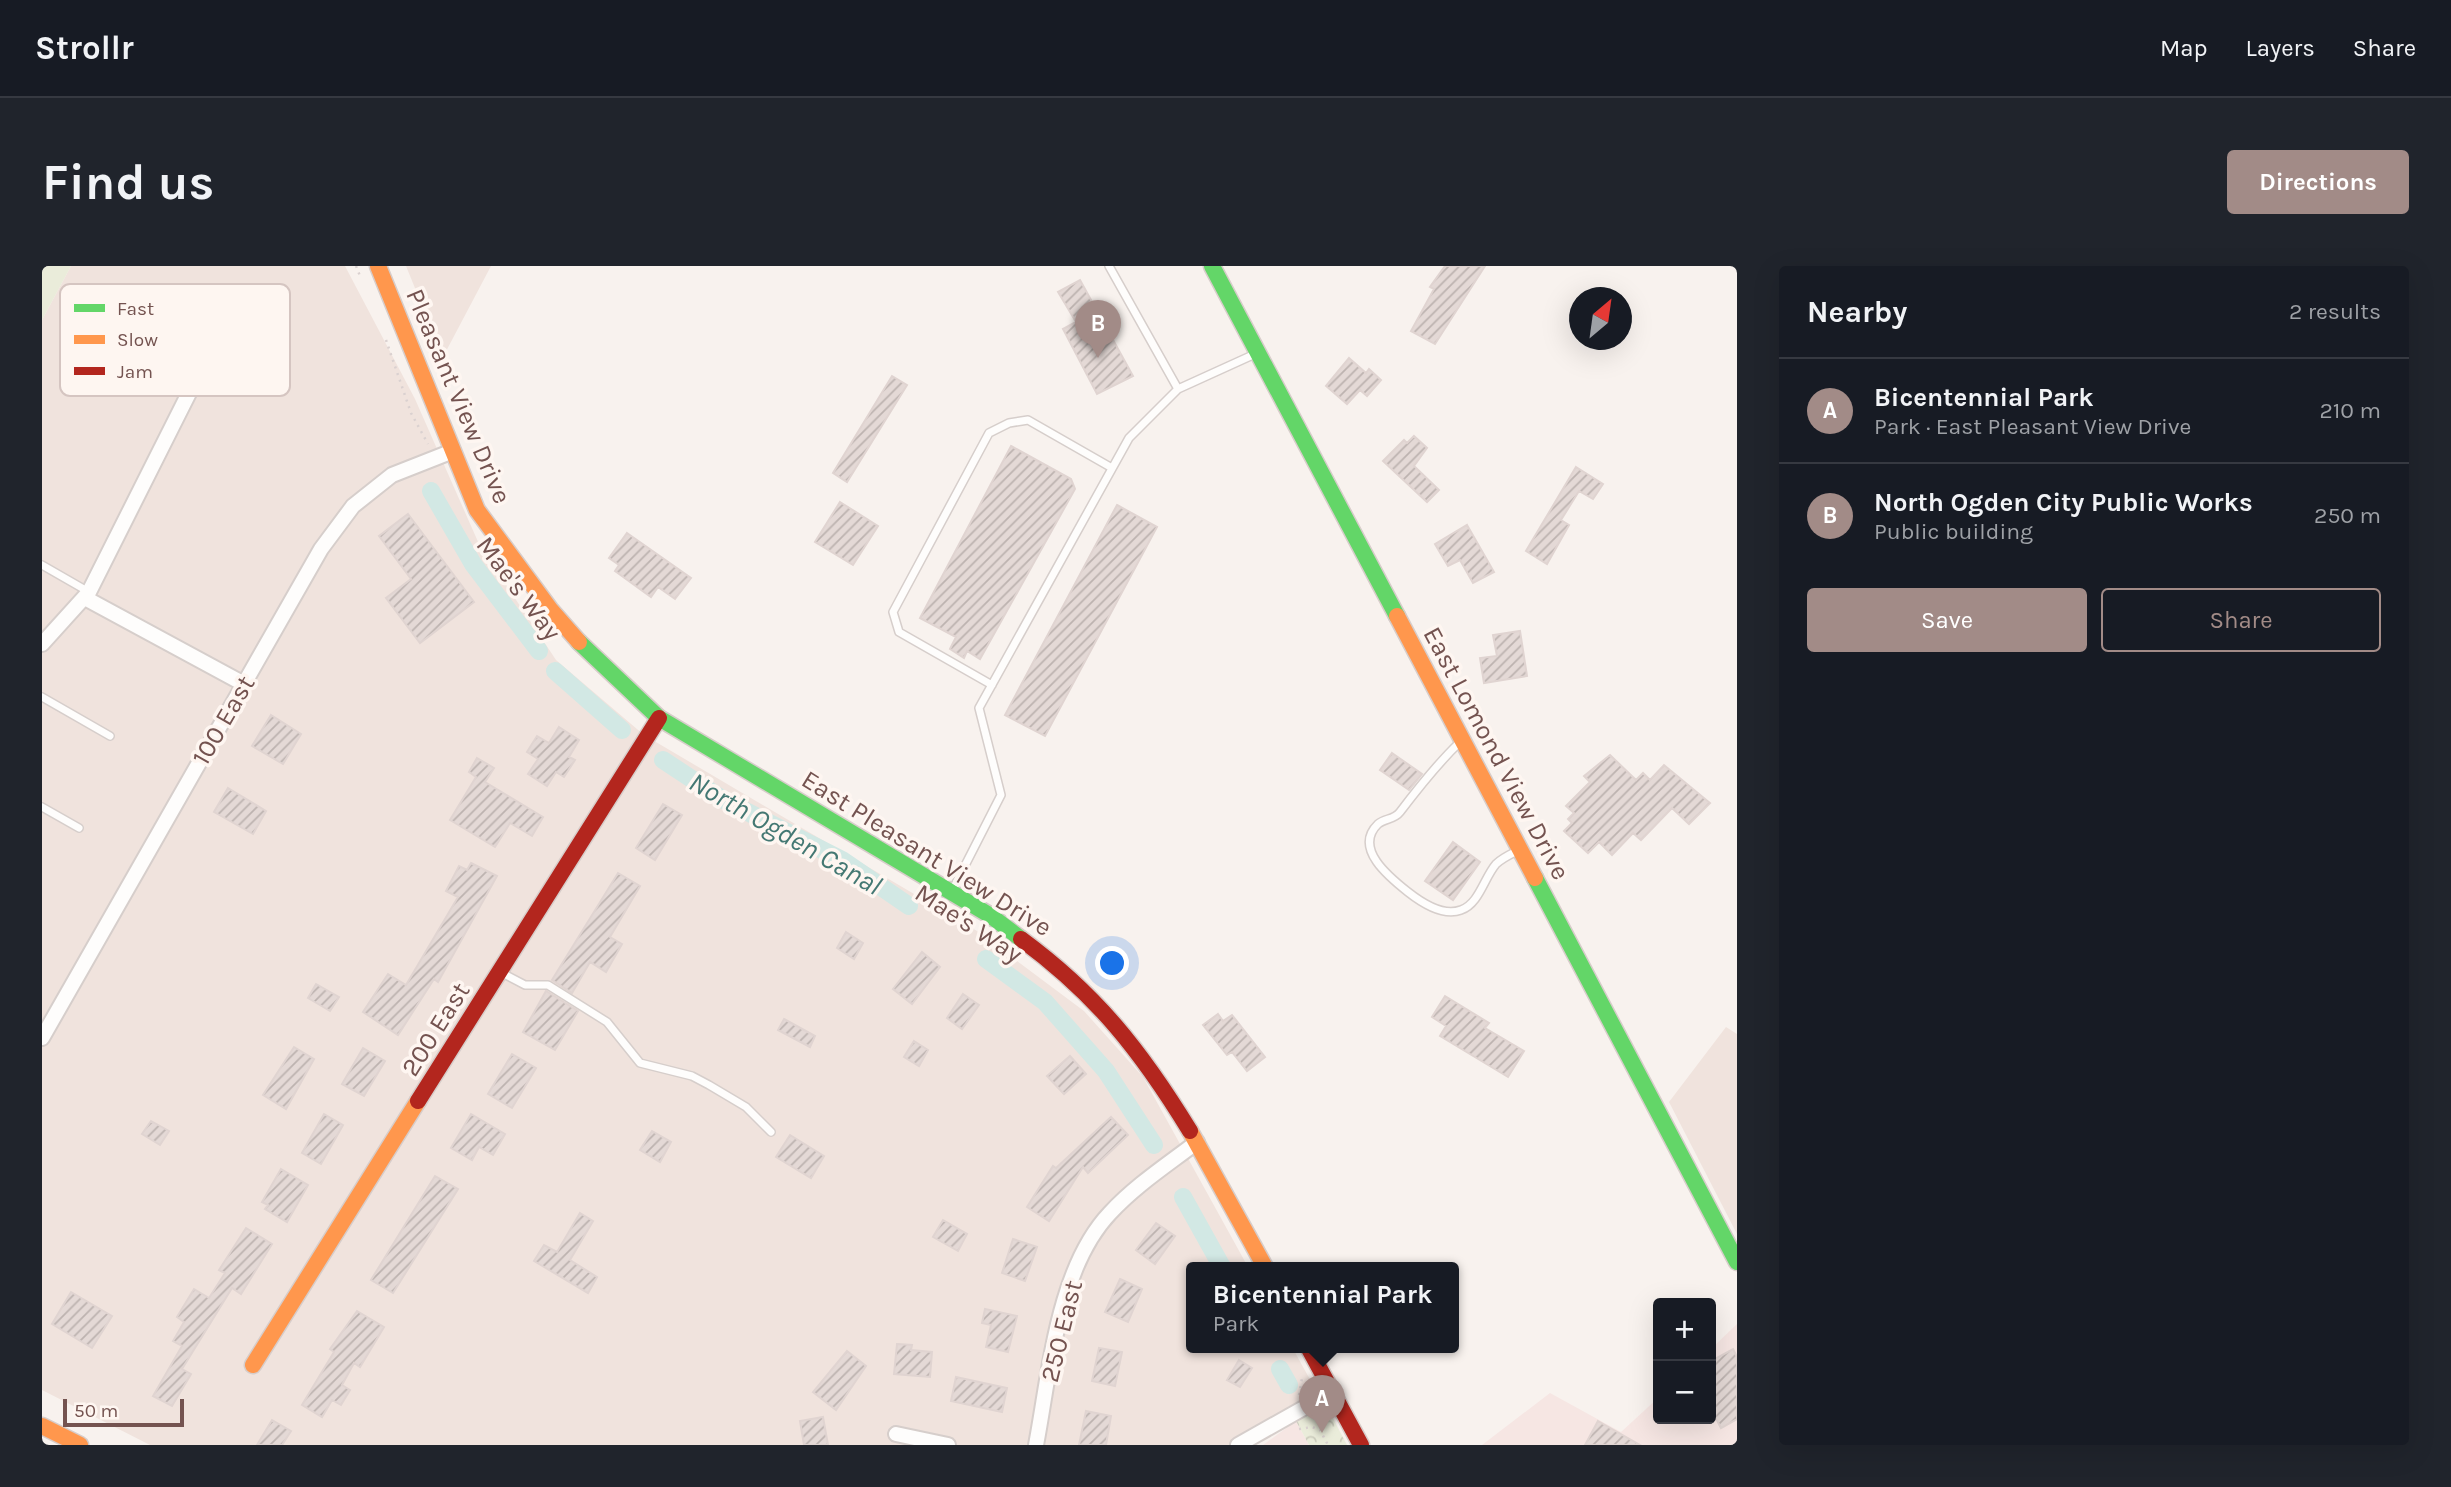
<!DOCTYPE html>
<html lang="en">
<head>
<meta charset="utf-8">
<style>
  body { margin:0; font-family:Karla,sans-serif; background:#20242c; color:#f1f3f6 }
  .controls { position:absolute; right:21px; bottom:21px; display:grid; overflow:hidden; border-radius:7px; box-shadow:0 7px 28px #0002 }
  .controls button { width:63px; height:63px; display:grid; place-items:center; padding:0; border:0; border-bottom:2px solid #363941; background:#171b24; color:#f1f3f6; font:35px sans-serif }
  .compass { position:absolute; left:1527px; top:21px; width:63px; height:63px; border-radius:50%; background:#171b24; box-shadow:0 7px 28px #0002; rotate:29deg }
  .scale { position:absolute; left:21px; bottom:18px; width:121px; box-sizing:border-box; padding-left:7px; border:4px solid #745350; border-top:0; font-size:19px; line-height:24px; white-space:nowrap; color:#745350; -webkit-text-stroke:5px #fef6f1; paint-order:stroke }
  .you { position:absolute; left:1071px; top:698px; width:24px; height:24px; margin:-18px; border:5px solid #fff; border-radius:50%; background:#1a73e8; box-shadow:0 0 0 10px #1a73e833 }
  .badge { display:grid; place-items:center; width:46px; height:46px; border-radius:50%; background:#a28b87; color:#fff; font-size:23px; font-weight:700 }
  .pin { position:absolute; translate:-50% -58px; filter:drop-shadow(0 2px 4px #0008) }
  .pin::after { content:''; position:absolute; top:37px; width:24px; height:21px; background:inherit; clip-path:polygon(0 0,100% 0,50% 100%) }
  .popup { position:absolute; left:1144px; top:996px; width:273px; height:91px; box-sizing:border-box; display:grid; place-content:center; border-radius:7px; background:#171b24; filter:drop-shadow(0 2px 5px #0005); font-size:23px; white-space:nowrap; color:#9ea1a6 }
  .popup b { font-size:26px; color:#f1f3f6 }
  .popup::after { content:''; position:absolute; left:50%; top:100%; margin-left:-14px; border:14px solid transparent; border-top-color:#171b24 }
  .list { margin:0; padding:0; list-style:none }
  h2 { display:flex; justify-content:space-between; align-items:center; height:91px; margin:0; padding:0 28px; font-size:30px }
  h2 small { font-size:23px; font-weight:400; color:#9ea1a6 }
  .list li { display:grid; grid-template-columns:46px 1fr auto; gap:21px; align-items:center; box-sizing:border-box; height:105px; padding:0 28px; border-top:2px solid #363941 }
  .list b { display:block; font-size:26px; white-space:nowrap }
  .list p { margin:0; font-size:23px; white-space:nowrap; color:#9ea1a6 }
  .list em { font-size:23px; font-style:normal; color:#9ea1a6 }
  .actions { display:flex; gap:14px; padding:21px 28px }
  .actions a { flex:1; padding:16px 0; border:2px solid #a28b87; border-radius:7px; text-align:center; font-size:24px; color:#a28b87 }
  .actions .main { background:#a28b87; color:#fff }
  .map { position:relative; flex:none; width:1695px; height:1179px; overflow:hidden; border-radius:7px }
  header { display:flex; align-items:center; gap:42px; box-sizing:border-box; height:98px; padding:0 35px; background:#171b24; border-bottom:2px solid #363941 }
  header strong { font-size:33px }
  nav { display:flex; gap:38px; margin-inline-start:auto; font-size:24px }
  .intro { display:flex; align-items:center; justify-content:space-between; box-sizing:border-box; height:168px; padding:0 42px }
  h1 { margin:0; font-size:49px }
  .button { padding:18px 32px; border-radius:7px; background:#a28b87; color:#fff; font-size:24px; font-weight:700 }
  main { display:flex; gap:42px; padding:0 42px }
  aside { flex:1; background:#171b24; border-radius:7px; box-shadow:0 7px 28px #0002 }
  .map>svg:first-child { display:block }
  .residential { fill:#f0e3dd }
  .commercial { fill:#f6e6e3 }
  .grass { fill:#eaecda }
  .forest { fill:url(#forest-crowns) }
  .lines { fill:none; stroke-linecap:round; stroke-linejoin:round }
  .canal { stroke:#d2e8e4; stroke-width:18 }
  .building { fill:url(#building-hatch); stroke:#e0d4d1; stroke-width:2 }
  .lane-casing { stroke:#d6cecb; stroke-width:10 }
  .street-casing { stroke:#d6cecb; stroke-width:18 }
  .fast-casing { stroke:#d7cdca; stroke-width:19 }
  .slow-casing { stroke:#d7cdca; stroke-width:19 }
  .jam-casing { stroke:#d7cdca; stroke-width:19 }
  .path { stroke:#dad1d0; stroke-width:2.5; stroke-dasharray:2 5; stroke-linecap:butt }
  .lane { stroke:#fefdfc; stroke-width:7 }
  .street { stroke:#fefdfc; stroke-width:14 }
  .fast { stroke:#63d668; stroke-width:16 }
  .slow { stroke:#ff974d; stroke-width:16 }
  .jam { stroke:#b3261e; stroke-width:16 }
  .labels { text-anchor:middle; stroke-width:7; stroke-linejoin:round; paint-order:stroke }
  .street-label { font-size:26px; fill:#745350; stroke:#fef6f1 }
  .water-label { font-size:28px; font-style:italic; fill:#447873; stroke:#fef6f1 }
  .key { fill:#fef6f1; stroke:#d5c5c1; stroke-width:2 }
  .key-label { font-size:19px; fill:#745350 }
</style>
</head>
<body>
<header>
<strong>Strollr</strong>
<nav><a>Map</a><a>Layers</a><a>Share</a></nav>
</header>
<div class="intro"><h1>Find us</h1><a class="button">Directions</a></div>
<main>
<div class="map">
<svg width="1695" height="1179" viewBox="0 0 1695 1179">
  <defs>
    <pattern id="forest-crowns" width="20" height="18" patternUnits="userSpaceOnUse" patternTransform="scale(1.75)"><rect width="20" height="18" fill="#eaecda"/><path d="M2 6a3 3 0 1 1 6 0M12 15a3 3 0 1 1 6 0" fill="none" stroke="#ccccbd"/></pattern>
    <pattern id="building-hatch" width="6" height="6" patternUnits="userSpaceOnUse" patternTransform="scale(1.75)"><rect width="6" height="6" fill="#e4d9d6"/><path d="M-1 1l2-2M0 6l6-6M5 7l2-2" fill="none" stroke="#bdb3b0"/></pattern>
  </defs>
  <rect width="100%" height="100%" fill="#f8f2ee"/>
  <path class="residential" d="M29,0H303L373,133L437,278L514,394L602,469L935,665L1042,745L1101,811L1206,1001H1149V1081H1250L1276,1128L1189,1179H108L0,1124V54Z
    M364,0H449L401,91Z
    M1684,761L1695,768V968L1627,836Z"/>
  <path class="commercial" d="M1695,1058V1179H1440L1508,1127L1579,1166L1616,1132V1153H1669V1083Z
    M1254,1155L1267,1179H1221Z"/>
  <path class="grass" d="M0,0H29L0,54Z"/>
  <path class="forest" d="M1284,1139L1305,1179H1267L1254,1155Z"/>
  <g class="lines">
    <path class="canal" d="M389,225L431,298L497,385
      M513,405L580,464
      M621,494L680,533L800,594L867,640
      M944,693L1003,736L1064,805L1112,879
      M1141,931L1180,1001
      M1238,1103L1247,1119"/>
  </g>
  <path class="building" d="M1403,0H1443L1393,78L1369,65L1392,23L1388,21Z
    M1038,14L1091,110L1055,128L1021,63L1034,56L1016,26Z
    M1307,92L1324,107L1327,103L1339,114L1325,130L1318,124L1305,138L1284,120Z
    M850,110L865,119L805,216L791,207Z
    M1372,170L1385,182L1372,200L1397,224L1385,236L1341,195L1362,174L1365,177Z
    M969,180L1029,213L1033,223L938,393L925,385L922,392L908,383L914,371L878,352Z
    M1534,201L1561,218L1551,233L1537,225L1519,254L1527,259L1505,298L1484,285Z
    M798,236L836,260L811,299L773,276Z
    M1075,239L1115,261L1003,470L963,449Z
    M366,248L432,336L378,377L344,332L369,313L337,270Z
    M1425,259L1452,306L1431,317L1418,294L1406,300L1393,278Z
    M585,267L649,312L633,333L616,321L609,331L573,305L577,299L567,292Z
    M1478,365L1485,410L1442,417L1438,392L1455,390L1451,369Z
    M229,449L259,468L241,498L210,480Z
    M517,461L537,474L527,491L533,494L522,511L514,506L505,520L486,508L496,493L485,486L495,470L507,477Z
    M1350,487L1380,508L1367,524L1338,504Z
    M1568,489L1594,514L1601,507L1608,514L1622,499L1668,537L1647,558L1630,542L1599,574L1591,567L1570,589L1557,576L1546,587L1522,565L1530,557L1526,553L1532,547L1524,540L1548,516L1542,510Z
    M435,492L452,502L443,516L501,551L490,570L468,557L453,581L408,554L434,511L427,506Z
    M186,522L224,545L211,568L172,546Z
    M621,538L640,549L613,594L594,582Z
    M1411,576L1438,596L1411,634L1383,615Z
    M429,597L455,610L396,716L392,713L356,769L321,746L346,708L364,719L416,631L404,625L417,600L425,604Z
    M576,607L598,620L568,671L580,678L564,706L548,696L530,727L510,714Z
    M804,666L821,677L812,693L795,682Z
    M880,686L898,701L870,738L851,723Z
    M274,718L297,731L288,745L266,732Z
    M504,725L536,745L513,784L481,766Z
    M921,728L937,739L920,763L905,752Z
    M1403,730L1447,757L1443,762L1482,785L1466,811L1398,770L1404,760L1390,751Z
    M1176,748L1181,755L1190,749L1223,791L1205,805L1190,786L1185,789L1161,759Z
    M742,753L773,770L768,781L736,764Z
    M872,775L886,784L877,800L862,791Z
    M252,781L272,793L244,843L221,829Z
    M321,782L343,795L322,830L300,818Z
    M470,788L494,802L470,842L446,828Z
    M1028,790L1044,808L1022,828L1005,810Z
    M282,848L301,859L279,898L260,887Z
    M429,848L463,868L451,889L437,881L430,894L409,882Z
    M1069,851L1086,869L1046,907L1041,901L1007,955L985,941L1011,900L1014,902Z
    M109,855L127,865L118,879L100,868Z
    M610,865L629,876L618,896L598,884Z
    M748,869L782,890L769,912L734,891Z
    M239,903L266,919L245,956L223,943L226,939L220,936Z
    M393,910L416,923L351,1027L329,1014Z
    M538,947L551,955L528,994L555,1011L546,1027L492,995L502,979L515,986Z
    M901,954L925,968L916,985L891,971Z
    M1114,957L1133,970L1113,998L1094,984Z
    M204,962L230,978L199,1028L190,1022L140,1103L149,1108L130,1140L111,1130L140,1080L131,1075L142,1056L135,1051L152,1023L167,1032L183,1007L177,1004Z
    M971,973L995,981L983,1015L960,1007Z
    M1078,1013L1100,1023L1086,1056L1063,1046Z
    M29,1026L70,1050L50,1082L10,1058Z
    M943,1043L975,1050L966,1086L944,1081L949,1059L940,1057Z
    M315,1045L342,1061L318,1101L312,1097L300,1119L308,1124L299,1139L290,1134L280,1151L260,1139L292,1086L288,1083Z
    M855,1078L870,1079L869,1084L890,1086L888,1111L852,1108Z
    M1057,1082L1080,1086L1073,1120L1050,1115Z
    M1691,1083L1695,1091V1153L1679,1162L1669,1143V1095Z
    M805,1085L824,1100L794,1144L771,1126Z
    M1197,1094L1210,1102L1198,1121L1185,1114Z
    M914,1111L965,1122L960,1146L909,1135Z
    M1044,1145L1069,1150L1064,1179H1037Z
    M781,1151L786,1179H762L758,1155Z
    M230,1154L249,1165L240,1179H215Z
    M1556,1155L1598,1179H1543Z"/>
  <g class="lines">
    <defs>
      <path id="lane" d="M1067,0L1136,123
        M0,299L47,326
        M950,419L857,366L851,346L947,167L967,157L986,154L1070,202
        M0,431L68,470
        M1417,477C1395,498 1377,521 1358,546C1352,554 1343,552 1336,558C1311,582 1347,611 1366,626C1380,637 1401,651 1419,644C1437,638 1442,612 1454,598C1460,592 1469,588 1477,584
        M0,541L37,562
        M910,625L959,529L937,442L1087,172L1136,123L1213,88
        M462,708L483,719H506L565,756L598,797L650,810L667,819L704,841L729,866"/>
      <path id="street" d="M43,332L202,418
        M0,378L47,326L149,123
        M0,772L279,283L311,240L350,209L411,185
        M854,1168L906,1179
        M994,1179C1008,1106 1015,1003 1068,947C1094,919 1125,899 1155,876
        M1196,1179L1290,1126"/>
      <path id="fast" d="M1170,0L1355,350
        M537,376L617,452L949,650L979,673
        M1493,612L1695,996"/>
      <path id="slow" d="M336,0L435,244L508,343L537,376
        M1355,350L1493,612
        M1148,865L1223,1001
        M211,1099L376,835
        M0,1160L38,1179"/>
      <path id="jam" d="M979,673C1055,729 1099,785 1148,865
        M376,835L617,452
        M1266,1081L1319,1179"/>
    </defs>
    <use href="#lane" class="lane-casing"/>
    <use href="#street" class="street-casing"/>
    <use href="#fast" class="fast-casing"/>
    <use href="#slow" class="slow-casing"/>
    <use href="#jam" class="jam-casing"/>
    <path class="path" d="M314,0L318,10
      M344,74L369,147L386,178
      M1257,1129L1260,1112
      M1257,1163L1270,1161L1278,1164L1286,1179"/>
    <use href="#lane" class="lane"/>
    <use href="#street" class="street"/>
    <use href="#fast" class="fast"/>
    <use href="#slow" class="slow"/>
    <use href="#jam" class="jam"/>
  </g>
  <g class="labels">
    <g class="street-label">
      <text transform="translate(417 130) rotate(67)" y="9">Pleasant View Drive</text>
      <text transform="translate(477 322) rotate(53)" y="9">Mae's Way</text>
      <text transform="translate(181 454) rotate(-60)" y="9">100 East</text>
      <text transform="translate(1455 487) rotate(62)" y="9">East Lomond View Drive</text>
      <text transform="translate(885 587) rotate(32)" y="9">East Pleasant View Drive</text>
      <text transform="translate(927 657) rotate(33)" y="9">Mae's Way</text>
      <text transform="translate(393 763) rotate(-58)" y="9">200 East</text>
      <text transform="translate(1019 1065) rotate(-76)" y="9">250 East</text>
    </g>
    <g class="water-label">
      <text transform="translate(744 567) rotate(30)" y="10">North Ogden Canal</text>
    </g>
  </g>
  <rect x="18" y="18" width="230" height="112" rx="10" class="key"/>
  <rect x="32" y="38" width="31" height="8" fill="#63d668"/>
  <rect x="32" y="69" width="31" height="9" fill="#ff974d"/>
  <rect x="32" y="101" width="31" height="8" fill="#b3261e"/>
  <g class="key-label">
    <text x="75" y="49">Fast</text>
    <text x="75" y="80">Slow</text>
    <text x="75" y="112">Jam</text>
  </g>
</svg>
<div class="controls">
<button>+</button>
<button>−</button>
</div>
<svg class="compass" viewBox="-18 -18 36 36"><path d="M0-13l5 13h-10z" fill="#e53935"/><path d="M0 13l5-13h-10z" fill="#9ea1a6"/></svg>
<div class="scale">50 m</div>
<div class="you"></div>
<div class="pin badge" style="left:1280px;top:1167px">A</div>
<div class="popup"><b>Bicentennial Park</b>Park</div>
<div class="pin badge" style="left:1056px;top:92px">B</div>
</div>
<aside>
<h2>Nearby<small>2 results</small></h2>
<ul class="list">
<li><span class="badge">A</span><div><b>Bicentennial Park</b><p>Park · East Pleasant View Drive</p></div><em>210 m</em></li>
<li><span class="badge">B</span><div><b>North Ogden City Public Works</b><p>Public building</p></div><em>250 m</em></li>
</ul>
<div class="actions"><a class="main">Save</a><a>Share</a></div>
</aside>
</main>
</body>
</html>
